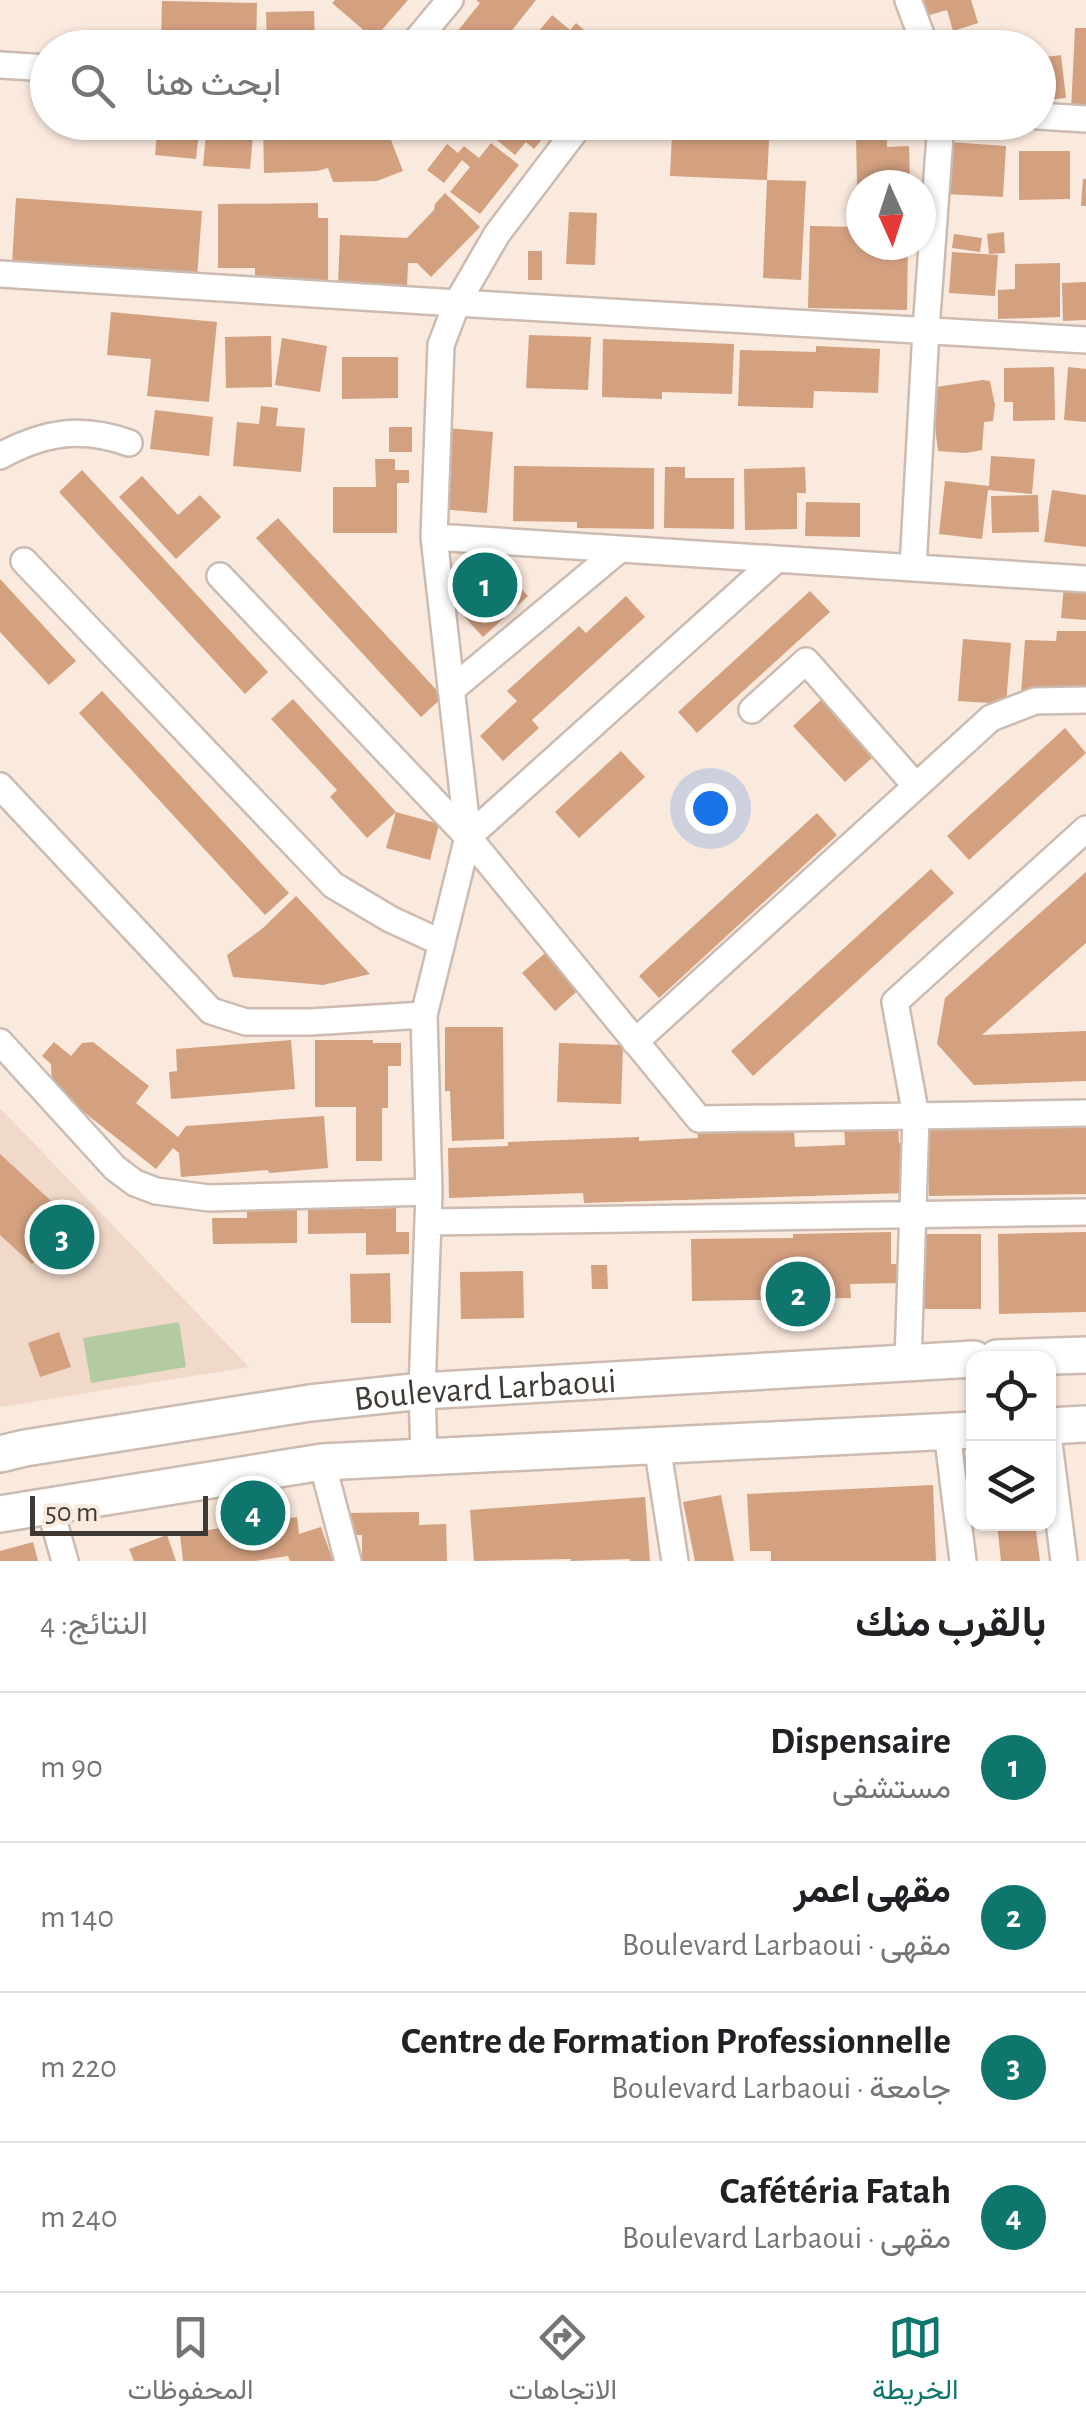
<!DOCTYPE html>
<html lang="ar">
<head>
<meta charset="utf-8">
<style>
  body { margin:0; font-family:"Alegreya Sans",Vazirmatn,sans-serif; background:#f2f2f2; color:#202124; direction:rtl }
  .controls { position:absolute; right:30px; bottom:30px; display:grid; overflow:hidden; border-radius:20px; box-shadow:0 2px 8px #0004 }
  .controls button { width:90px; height:90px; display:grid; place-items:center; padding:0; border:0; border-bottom:2px solid #e0e0e0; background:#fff; color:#202124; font:50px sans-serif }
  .compass { position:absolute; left:846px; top:170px; width:90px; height:90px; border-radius:50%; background:#fff; box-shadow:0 2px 8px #0004; rotate:177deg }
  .scale { position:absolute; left:30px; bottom:25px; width:178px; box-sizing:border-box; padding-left:10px; border:5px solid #403a35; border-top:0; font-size:28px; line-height:35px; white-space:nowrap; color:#403a35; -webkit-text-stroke:8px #fae9dd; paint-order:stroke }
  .you { position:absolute; left:710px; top:808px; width:35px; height:35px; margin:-25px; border:8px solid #fff; border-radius:50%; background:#1a73e8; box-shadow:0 0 0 15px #1a73e833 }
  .badge { display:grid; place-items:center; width:65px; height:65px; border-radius:50%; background:#0f766e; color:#fff; font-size:32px; font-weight:700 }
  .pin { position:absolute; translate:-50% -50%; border:5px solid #fff; box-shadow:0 2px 10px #0006 }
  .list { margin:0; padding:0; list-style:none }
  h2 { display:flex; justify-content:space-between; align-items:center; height:130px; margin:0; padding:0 40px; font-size:42px }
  h2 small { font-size:32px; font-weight:400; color:#757577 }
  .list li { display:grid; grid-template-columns:65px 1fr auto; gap:30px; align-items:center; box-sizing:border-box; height:150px; padding:0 40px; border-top:2px solid #e0e0e0 }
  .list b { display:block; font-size:38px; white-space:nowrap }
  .list p { margin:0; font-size:32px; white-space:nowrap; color:#757577 }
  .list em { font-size:32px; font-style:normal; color:#757577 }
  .icon { flex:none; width:55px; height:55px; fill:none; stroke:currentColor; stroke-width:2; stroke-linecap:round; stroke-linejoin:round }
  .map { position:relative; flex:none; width:1086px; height:1561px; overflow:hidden; direction:ltr }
  .search { position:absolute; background:#fff; box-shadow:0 2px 8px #0004; left:30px; right:30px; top:30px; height:110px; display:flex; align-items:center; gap:25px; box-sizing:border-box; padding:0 35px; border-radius:55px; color:#757577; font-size:38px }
  .sheet { height:730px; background:#fff }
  nav { display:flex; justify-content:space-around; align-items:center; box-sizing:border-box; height:140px; border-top:2px solid #e0e0e0; background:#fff; font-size:28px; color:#757577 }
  nav a { display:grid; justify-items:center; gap:5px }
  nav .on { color:#0f766e }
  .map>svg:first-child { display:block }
  .built { fill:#f1d9ca }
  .green { fill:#b4caa1 }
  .building { fill:#d3a080 }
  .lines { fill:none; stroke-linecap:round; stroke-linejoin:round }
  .minor-casing { stroke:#cbbbb0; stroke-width:30 }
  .secondary-casing { stroke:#cbbbb0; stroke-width:40 }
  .minor { stroke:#fff; stroke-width:25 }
  .secondary { stroke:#fff; stroke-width:35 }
  .labels { text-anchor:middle; stroke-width:8; stroke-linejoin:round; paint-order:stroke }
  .street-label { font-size:35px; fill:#403a35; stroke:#fae9dd }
</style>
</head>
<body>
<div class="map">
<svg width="1086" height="1561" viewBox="0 0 1086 1561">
  <rect width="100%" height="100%" fill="#fae9dd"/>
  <path class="built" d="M0,1108L249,1367L0,1407Z"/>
  <path class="green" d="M179,1322L186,1367L91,1383L83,1338Z"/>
  <path class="building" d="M335,0H408L374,39L332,3Z
    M476,0H536L501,44L506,48H444L480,3Z
    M911,0H971L978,23L953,31L947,10L916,19Z
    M162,1L257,3L256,48L161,46Z
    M314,11L315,46L267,47L266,12Z
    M552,15L570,30L576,23L596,40L590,48H525Z
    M1075,28H1086V112L1071,111Z
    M1024,38L1025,48H970V39Z
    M1061,55L1066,98L1038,101V58Z
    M158,122H200L196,159L155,155Z
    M207,122L254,124L250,169L203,166Z
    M263,122H384L403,171L377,181L333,182L328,168L317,171L264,173Z
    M407,122H444L417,139Z
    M494,122H556L534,149L526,142L515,155L487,132Z
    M887,132V147L909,146L910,184L857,185L856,133Z
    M672,135L769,140L767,180L670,176Z
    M949,142L1006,146L1003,197L946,194Z
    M491,143L519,165L480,214L450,192L470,167L462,160L444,183L427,170L447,144L458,153L464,146L479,158Z
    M1019,151H1070V199L1019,200Z
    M1083,179H1086V206H1081Z
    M767,180L806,181L801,280L763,278Z
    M445,193L480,227L431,277L417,263H408L407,288L338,285L340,235L407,238L434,210L435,204Z
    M16,198L202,211L197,277L12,264Z
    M318,203V218H328V285L255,286V268H218V204Z
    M569,212L597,213L595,265L566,264Z
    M810,226L861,227V245H908L907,310L808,308Z
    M1004,232L1005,253L989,254L987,234Z
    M954,234L982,238L980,252L952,248Z
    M528,251H542V280H528Z
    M952,252L998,255L995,296L949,293Z
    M1060,263V317L998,319V290L1015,289V264Z
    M1086,282V320L1063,321L1062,283Z
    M111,312L217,322L209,402L147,396L151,359L107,355Z
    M529,335L591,337L588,390L526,388Z
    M271,336L272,387L226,388L225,337Z
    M282,338L327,346L320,392L275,385Z
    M603,339L734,344L732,394L662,392V399L602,397Z
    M816,346L880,349L878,393L814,391L813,408L738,406L740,350L816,352Z
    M342,357H398V398L342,399Z
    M1054,367L1055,420L1013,421V402H1004V368Z
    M1068,367L1086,369V422L1064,420Z
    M983,380L990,381L995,405L993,421L984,422L982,450L966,453L938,451L933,411L936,387Z
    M261,406L278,408L276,426L305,428L301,472L233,466L237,422L259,424Z
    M155,410L213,417L209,456L150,449Z
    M389,427H412V452H389Z
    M447,428L493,432L487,513L440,509Z
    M991,456L1035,459L1032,494L988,490L982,539L939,534L945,481L989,486Z
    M375,459H395V470H409V483H397V533H333V487H376Z
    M514,466L654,468V529L577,528V522L513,521Z
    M665,467H685V478H734V529L664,528Z
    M805,467L806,493H797V529L745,530L744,469Z
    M82,470L268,672L245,694L59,492Z
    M142,476L178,515L200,495L221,517L176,559L119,497Z
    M1052,490L1086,495V547L1044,542Z
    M1038,495L1039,532L992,533L991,496Z
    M806,502L860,503V537L805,536Z
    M278,518L443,697L421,717L256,538Z
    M491,556L528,596L483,637L446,597Z
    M0,579L76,661L49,685L0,632Z
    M1064,586L1086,588V620L1061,618Z
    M810,591L830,612L697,733L678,712Z
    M626,596L645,617L532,720L539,728L503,761L480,736L517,701L507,691L579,626L586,633Z
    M1057,631H1086V695L1021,694L1025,640L1056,641Z
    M963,639L1011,643L1006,704L958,701Z
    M102,691L289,893L265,915L79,713Z
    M293,699L396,812L367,838L330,797L337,790L271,719Z
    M821,700L873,757L845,782L793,726Z
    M1065,728L1086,753L969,860L947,836Z
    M621,751L645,777L579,838L555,812Z
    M396,812L439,824L430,860L386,848Z
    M817,813L837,835L659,998L639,976Z
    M931,869L954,893L753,1076L731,1051Z
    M1086,872V943L982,1035L1086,1031V1081L974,1085L937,1044L945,998Z
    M296,896L370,974L323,985L233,977L227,955L263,928Z
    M551,948L584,985L555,1011L522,973Z
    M445,1027H503L504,1139L452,1141L450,1091H445Z
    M291,1040L295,1089L171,1099L169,1072L177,1071L176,1049Z
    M315,1040H373V1043H401V1066H388V1108H382V1161H356V1107H315Z
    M54,1042L71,1056L82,1043L93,1042L149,1086L136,1103L178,1137L186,1126L324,1116L328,1168L270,1173L267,1170L181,1177L179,1153L173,1148L156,1169L52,1087L51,1064L42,1056Z
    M559,1043L623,1045L621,1104L557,1102Z
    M898,1122L899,1143H904L906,1193L584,1203L583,1193L449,1198L448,1148L508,1146V1142L639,1137V1141L698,1138L697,1129L743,1127V1131L794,1129L795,1147L845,1145L844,1124Z
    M1086,1124V1194L929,1196L928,1126Z
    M0,1154L61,1210L56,1215L67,1225L32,1264L0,1235Z
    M365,1204V1209L396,1208V1232H409V1254L366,1255V1233L308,1234V1205Z
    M247,1208H297V1243L213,1244L212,1218H247Z
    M891,1232V1264H901V1283L850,1284L851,1298L692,1301L691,1239L793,1238V1234Z
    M1086,1232V1312L999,1314L998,1234Z
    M917,1234H981V1309H917Z
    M591,1265H607L608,1289H592Z
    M523,1271L524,1318L461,1319L460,1272Z
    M390,1273L391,1323H351L350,1274Z
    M59,1332L71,1367L40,1377L28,1343Z
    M933,1485L936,1561H771V1551H750L747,1494Z
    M721,1495L734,1561H695L683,1502Z
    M645,1497L650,1561H630V1559L571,1561V1559L474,1561L470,1510Z
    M419,1512V1525L446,1524L447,1561H362V1535H344V1513Z
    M297,1517L299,1534L321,1527L333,1561H290L288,1556L255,1561H183L180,1534Z
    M997,1524H1035L1040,1561H1001Z
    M167,1535L176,1561H134L129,1549Z
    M33,1542L38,1561H0V1551Z"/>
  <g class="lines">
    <defs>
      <path id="minor" d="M908,0L926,48
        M410,48L450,0
        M0,65L48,68
        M1038,116L1086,119
        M582,122L497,234L457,303L1086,340
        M0,274L457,303L441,345L434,537L468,837L424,1015L429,1192L422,1391L424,1456
        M0,456C44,432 81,426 129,443
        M434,537L1086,579
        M24,561L333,885L390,919L442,943
        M913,568L926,330L941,122
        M220,576L468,837L699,1119L916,1116L895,1002L1086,829
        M451,690L620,549
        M752,710L806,661L916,786
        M0,786L211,1011L246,1022H310L424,1015
        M468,837L777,559
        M0,1042L115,1168L135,1183L156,1191L209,1198L429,1192
        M635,1042L991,718L1035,701L1086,700
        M428,1222L1086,1212
        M908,1362L916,1116L1086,1113
        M947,1431L963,1561
        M1048,1435L1064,1561
        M657,1445L675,1561
        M322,1462L348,1561
        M49,1505L65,1561"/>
      <g id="secondary">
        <path d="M997,1358L1086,1355"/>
        <path d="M1048,1426L1086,1424"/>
        <path id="s1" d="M0,1454L25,1448L310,1403L422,1391L974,1359"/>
        <path d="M0,1514L322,1462L974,1430"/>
      </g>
    </defs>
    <use href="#minor" class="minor-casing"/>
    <use href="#secondary" class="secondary-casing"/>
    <use href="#minor" class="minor"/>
    <use href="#secondary" class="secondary"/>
  </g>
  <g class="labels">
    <g class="street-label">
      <text dy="12" stroke="none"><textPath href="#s1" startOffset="490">Boulevard Larbaoui</textPath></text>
    </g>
  </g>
</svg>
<div class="controls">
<button><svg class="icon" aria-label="locate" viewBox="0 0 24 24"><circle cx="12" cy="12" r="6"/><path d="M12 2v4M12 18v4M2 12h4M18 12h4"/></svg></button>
<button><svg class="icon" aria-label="layers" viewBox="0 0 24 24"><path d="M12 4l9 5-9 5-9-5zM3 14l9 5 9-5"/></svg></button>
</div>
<svg class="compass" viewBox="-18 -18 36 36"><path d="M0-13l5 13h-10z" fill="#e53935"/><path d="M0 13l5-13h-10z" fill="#757577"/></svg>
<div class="scale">50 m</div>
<div class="you"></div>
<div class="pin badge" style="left:485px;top:585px">1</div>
<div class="pin badge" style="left:798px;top:1294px">2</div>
<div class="pin badge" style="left:62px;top:1237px">3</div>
<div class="pin badge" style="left:253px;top:1513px">4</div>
<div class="search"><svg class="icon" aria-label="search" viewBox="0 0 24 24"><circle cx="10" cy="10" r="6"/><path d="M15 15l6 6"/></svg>ابحث هنا</div>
</div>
<section class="sheet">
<h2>بالقرب منك<small>النتائج: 4</small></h2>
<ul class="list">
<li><span class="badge">1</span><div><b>Dispensaire</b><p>مستشفى</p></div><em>90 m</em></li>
<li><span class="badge">2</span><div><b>مقهى اعمر</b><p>مقهى · Boulevard Larbaoui</p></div><em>140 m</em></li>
<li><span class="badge">3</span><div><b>Centre de Formation Professionnelle</b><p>جامعة · Boulevard Larbaoui</p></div><em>220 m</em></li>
<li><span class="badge">4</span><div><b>Cafétéria Fatah</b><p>مقهى · Boulevard Larbaoui</p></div><em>240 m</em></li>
</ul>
</section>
<nav>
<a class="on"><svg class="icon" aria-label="map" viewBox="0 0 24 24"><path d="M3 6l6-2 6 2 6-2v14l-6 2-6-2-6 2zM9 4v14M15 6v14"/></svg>الخريطة</a>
<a><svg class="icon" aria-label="directions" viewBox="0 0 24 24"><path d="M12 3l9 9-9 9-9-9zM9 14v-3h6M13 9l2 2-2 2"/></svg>الاتجاهات</a>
<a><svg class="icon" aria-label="saved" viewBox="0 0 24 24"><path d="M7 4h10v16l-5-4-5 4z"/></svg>المحفوظات</a>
</nav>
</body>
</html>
